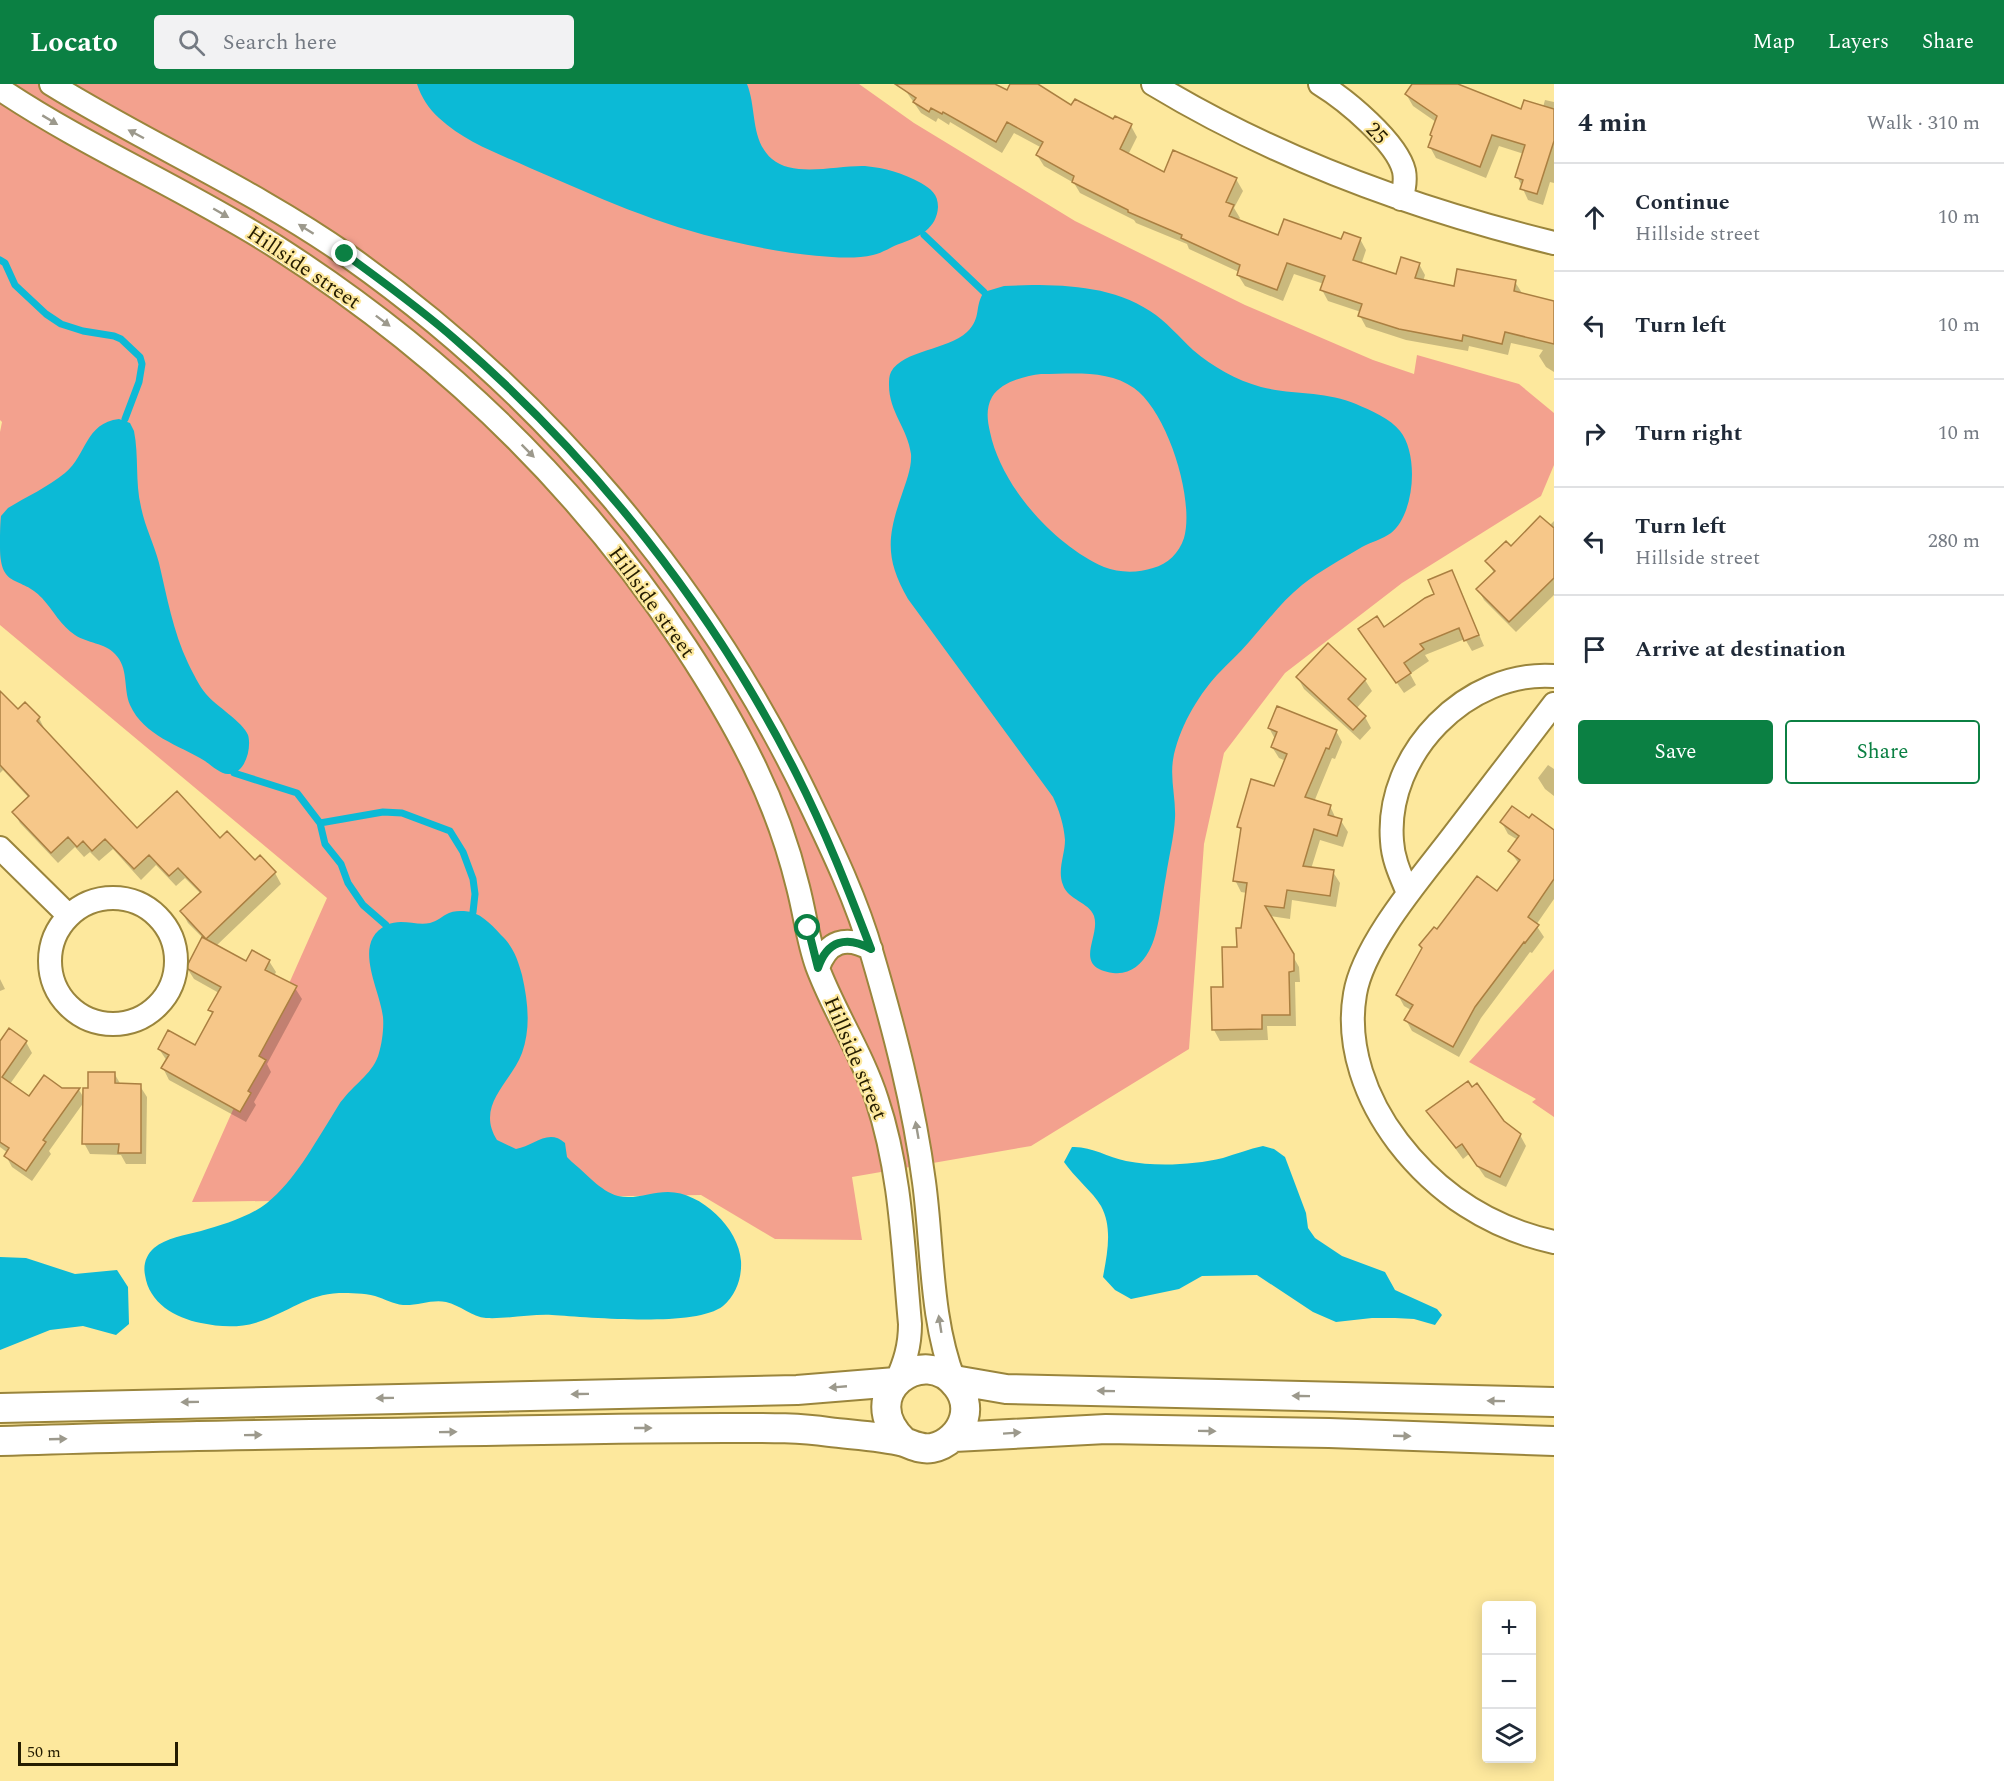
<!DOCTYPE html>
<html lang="en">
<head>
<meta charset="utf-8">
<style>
  body { margin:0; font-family:Spectral,serif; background:#f2f2f3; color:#1f2937 }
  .controls { position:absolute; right:18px; bottom:18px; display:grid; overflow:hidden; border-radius:6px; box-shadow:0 3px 15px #0003 }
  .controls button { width:54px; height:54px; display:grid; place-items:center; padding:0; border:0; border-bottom:2px solid #e0e1e3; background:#fff; color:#1f2937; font:30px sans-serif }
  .scale { position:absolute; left:18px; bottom:15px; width:160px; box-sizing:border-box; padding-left:6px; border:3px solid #241c00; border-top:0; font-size:16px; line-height:21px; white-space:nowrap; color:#241c00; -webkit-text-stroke:4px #fde89d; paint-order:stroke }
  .stop { position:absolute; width:18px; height:18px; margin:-14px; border:4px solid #0b8043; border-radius:50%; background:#fff }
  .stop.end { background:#0b8043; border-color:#fff; box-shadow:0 2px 6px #0008 }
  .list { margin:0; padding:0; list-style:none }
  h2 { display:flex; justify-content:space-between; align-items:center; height:78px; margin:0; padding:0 24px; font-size:26px }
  h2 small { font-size:20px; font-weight:400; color:#747a83 }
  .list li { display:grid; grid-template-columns:39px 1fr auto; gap:18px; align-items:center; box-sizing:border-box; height:108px; padding:0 24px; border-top:2px solid #e0e1e3 }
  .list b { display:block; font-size:22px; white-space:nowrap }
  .list p { margin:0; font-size:20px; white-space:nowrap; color:#747a83 }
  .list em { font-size:20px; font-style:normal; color:#747a83 }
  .actions { display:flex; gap:12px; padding:18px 24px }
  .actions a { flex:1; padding:14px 0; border:2px solid #0b8043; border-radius:6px; text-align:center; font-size:21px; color:#0b8043 }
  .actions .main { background:#0b8043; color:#fff }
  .icon { flex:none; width:33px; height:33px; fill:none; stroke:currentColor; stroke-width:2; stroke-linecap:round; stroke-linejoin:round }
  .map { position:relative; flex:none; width:1554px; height:1697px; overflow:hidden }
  header { display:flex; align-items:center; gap:36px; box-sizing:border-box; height:84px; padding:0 30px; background:#0b8043; color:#fff }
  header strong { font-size:28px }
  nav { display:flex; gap:33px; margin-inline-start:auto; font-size:21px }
  .search { width:420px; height:54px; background:#f2f2f3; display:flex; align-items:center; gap:15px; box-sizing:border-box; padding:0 21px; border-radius:6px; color:#747a83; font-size:22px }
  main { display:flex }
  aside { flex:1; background:#fff }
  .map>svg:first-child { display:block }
  .green { fill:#f3a18e }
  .water { fill:#0cbad6; fill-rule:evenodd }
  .shadow { fill:#0003 }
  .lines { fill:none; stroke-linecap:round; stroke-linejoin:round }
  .stream { stroke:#0cbad6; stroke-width:7 }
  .building { fill:#f6c789; stroke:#aa7f41; stroke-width:1.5 }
  .minor-casing { stroke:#9a853c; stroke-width:26 }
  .tertiary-casing { stroke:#9a853c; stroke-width:32 }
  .minor { stroke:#fff; stroke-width:22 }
  .tertiary { stroke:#fff; stroke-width:28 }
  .oneway { fill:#9c998c }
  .route { stroke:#0b8043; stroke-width:8 }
  .labels { text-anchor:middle; stroke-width:4.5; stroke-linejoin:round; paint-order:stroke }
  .street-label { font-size:21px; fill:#241c00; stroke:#fde89d }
</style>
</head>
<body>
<header>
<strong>Locato</strong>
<div class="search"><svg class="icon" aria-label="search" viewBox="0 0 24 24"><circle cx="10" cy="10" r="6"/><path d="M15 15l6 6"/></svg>Search here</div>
<nav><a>Map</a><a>Layers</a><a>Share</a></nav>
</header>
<main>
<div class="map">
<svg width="1554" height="1697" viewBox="0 0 1554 1697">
  <rect width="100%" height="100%" fill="#fde89d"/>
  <path class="green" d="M0,0H859L914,39L1075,137L1245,221L1373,276L1414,290L1417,271L1519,300L1554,329V381L1541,412L1402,499L1285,589L1224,669L1204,760L1189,965L1031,1062L852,1093L862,1156L775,1155L701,1111L192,1118L327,814L0,541V348L2,338L0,336Z
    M1554,885V1033L1532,1018L1536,1015L1469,978Z"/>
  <path class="water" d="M417,0H747C757,25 750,56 772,75C794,94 838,81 865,82C885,84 903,89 921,99C931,105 938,110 938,123C937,144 919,153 902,159C892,162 883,169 873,171C861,174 845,174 832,173C798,171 763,165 730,157C660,142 595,112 530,84C499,70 465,58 439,34C429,25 421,13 417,0Z
    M1032,201C1072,201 1115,204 1150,227C1166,237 1179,253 1193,266C1213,283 1236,296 1261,303C1292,311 1326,307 1356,320C1370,326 1391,335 1400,347C1419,370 1415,430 1391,449C1383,455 1371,458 1362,463C1342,475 1320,487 1302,501C1282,517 1266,539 1249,558C1239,570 1228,579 1217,591C1197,613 1178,646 1173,676C1170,695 1176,715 1175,734C1174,753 1169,772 1166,792C1162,812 1159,850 1149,867C1141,881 1130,891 1113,889C1071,883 1101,853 1094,832C1089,818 1068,816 1063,801C1057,786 1065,771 1065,756C1064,741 1059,726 1053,713L908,515C885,475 887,453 902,410C906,398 912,383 911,370C908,345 889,328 889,301C889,296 889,292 891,288C903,266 948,266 967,248C982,234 974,222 984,208L1004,202ZM1041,290C1071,290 1108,285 1134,304C1167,327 1195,415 1184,454C1179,469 1168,480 1153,484C1138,489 1119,489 1104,483C1054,461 1001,402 990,348C987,335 986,324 992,313C1001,298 1025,292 1041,290Z
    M119,335L130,339L134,347C139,372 135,398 141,423C145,443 154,460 159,479C167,513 173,547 188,579C193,589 199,602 206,610C216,622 243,638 248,651C252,664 245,691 228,690C220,690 211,681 205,677C179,661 144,652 130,621C123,604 129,584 115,570C105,559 87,559 75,551C61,542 53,526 42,514C21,491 0,506 0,463C0,453 0,441 1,432L8,424C26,413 48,403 65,389C87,371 85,339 119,335Z
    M464,827C480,828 490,839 501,851C513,862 518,876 522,891C528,917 531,944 522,969C511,999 475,1021 497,1056L516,1065C534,1062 548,1044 565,1059L567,1073L572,1078C586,1089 600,1107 618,1112C635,1116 651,1108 668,1108C701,1108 739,1144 741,1177C742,1194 736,1211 723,1222C695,1244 588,1233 552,1231C530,1230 508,1235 486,1234C472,1233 460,1221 446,1218C432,1215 417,1222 403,1221C393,1220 385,1215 375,1212C364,1209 351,1209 339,1209C308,1210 287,1229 258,1238C240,1244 220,1243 201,1239C175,1234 149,1219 145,1191C143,1181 146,1171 154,1164C166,1154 185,1151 201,1147C222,1141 249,1133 267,1119C295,1096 313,1062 332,1032C336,1026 339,1019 344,1014C356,999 374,988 379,969C382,959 384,944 383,933C380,905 351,858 387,841C401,834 416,842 430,839C438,837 442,832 449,829C454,827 459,827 464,827Z
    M1263,1062L1274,1065L1285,1073L1306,1129L1308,1144L1315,1154L1342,1172L1385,1188L1395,1206L1437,1225L1442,1231L1435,1241L1414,1235L1395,1234H1372L1336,1238L1313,1228L1257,1191L1202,1192L1179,1205L1131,1215L1115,1206L1103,1193C1107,1170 1113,1144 1101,1122C1093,1108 1074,1093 1064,1078L1072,1063C1091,1062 1107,1073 1126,1077C1156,1083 1193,1081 1223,1074C1236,1070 1249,1065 1263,1062Z
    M0,1173L26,1174L75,1190L117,1186L128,1203L129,1240L116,1251L83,1242L50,1246L0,1266Z"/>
  <path class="shadow" d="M901,0H992L1007,8L1012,0H1032L1072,23L1131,42L1137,53L1128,71L1165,90L1236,95L1243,107L1234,124L1240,134L1238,137L1279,153L1342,157L1360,155L1366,166L1361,181L1397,191L1419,180L1425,191L1423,198L1455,204L1515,198L1522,209L1554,218V288L1546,283L1539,272L1543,266L1511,259L1508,271L1469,262L1468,267L1406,256L1366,243L1360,232L1361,228L1328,217L1322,206L1324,200L1294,190L1283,217L1245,202L1238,191L1239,188L1189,165L1187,160L1136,139L1134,136L1080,109L1074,99L1044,82L1037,71L1042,64L1014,49L1002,69L950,38L949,41L938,34L936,38L921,29Z
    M1414,0H1455L1522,26L1543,23L1545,16L1554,18V99L1550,98L1543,121L1528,116L1517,92L1524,70L1499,62L1486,94L1436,74L1430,63L1436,38L1413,22L1406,10Z
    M1554,437V511L1516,548L1484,516L1478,505L1494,489L1487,477L1549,442Z
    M1452,488L1484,562L1472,567L1465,555L1425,571L1429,577L1410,590L1416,601L1404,609L1367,556L1436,511Z
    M1328,562L1365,596L1372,607L1356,625L1365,633L1371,644L1360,656L1304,605L1298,594Z
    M0,609L18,627L39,634L45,646L44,647L137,746L220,756L255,778L260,774L275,789L281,800L216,862L246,879L269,877L276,888L274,892L295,904L302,915L267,980L271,988L254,1018L256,1021L246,1038L169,996L163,984L167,977L159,965L195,963L213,931L210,926L219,909L194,895L187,884L203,854L188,839L182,828L201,810L185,794L176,802L156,781L141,796L113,765L99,777L90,768L84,773L75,763L58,779L20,739L14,728L29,714L3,686L0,689Z
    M1269,644L1336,647L1342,658L1335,675L1332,674L1314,718L1330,722L1336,735L1341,737L1348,748L1343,763L1320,756L1311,785L1333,788L1340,799L1336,823L1292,816L1290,835L1270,832L1299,883L1300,898H1295L1296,942H1267L1268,956L1220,957L1214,946L1238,864L1247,809L1241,808L1235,796L1242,749L1239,743L1275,704L1286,677L1279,674L1272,663L1275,655Z
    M1548,681L1554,685V712L1545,705L1538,694Z
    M1530,736L1554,748V815L1536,841L1544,853L1532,869L1530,868L1481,934L1459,973L1412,947L1406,936L1411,926L1404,922L1398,911L1437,847L1497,809L1519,780L1510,767L1518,756L1508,750L1502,739Z
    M0,895L5,905L0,907Z
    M26,958L32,969L10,1000L30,1014L62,1005L79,1006L84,1014L90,1006L114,989L121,1001L140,1002L147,1013L146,1080H126L121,1071L90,1070L84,1059V1018L49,1067L51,1070L32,1097L12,1083L6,1072L8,1069L0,1063V960Z
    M1428,1027L1503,1038L1520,1051L1526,1062L1506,1103L1485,1093L1469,1070L1463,1075Z"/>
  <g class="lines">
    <path class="stream" d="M924,151L984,208
      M0,176L5,179L15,201L46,230L61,240L83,247L114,252L121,255L140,273L142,280L139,298L125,335
      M234,689L297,709L320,739L383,728L402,729L450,747L463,768L473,795L475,810L473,828
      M320,739L325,760L341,780L348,799L363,821L386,841"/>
  </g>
  <path class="building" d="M895,0H995L1007,6L1010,0H1038L1071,21L1075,15L1113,35L1115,32L1132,40L1120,65L1164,88L1173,66L1237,94L1226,118L1234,121L1229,132L1278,151L1284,135L1341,155L1344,148L1361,154L1353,176L1396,190L1401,173L1420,179L1415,194L1454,202L1457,185L1516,196L1514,207L1554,217V260L1505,248L1502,260L1463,251L1462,257L1399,245L1358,232L1362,220L1320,206L1325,192L1287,179L1277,206L1237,191L1240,181L1181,154L1182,151L1128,128V126L1072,98L1074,92L1036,71L1043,58L1007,38L996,58L943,28L942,30L931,24L929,28L913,18L916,14Z
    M1412,0H1458L1521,25L1524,16L1554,25V57L1537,110L1520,105L1523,96L1515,93L1525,61L1492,51L1480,83L1428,63L1432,52L1430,51L1437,32L1405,10Z
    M1540,432L1554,444V494L1509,538L1476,505L1495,487L1485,477L1506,457L1511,462Z
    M1452,486L1479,551L1464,557L1459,544L1420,560L1424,565L1404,579L1411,589L1396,599L1358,545L1377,532L1384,543L1425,514L1434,510L1428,496Z
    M1328,559L1366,595L1348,615L1366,632L1353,646L1296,593Z
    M0,607L18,625L25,618L40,633L37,637L137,744L177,707L220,754L227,747L255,776L260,771L276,788L206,855L180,827L201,808L178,784L169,792L149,771L134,785L105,755L92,767L83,757L77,763L68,753L51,769L12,728L29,712L0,681Z
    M1277,622L1337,646L1329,665L1326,664L1305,713L1331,721L1328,731L1342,735L1337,752L1314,745L1303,782L1334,786L1330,812L1287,806L1284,824L1265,822L1294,870V887L1289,888L1290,931H1262V945L1212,946L1211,903H1223L1222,863H1237L1236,844H1241L1247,799L1233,797L1241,744L1237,743L1251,695L1274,702L1287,670L1271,663L1277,648L1268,644Z
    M1512,722L1529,734L1532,730L1554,746V795L1528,833L1539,841L1525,859L1524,858L1475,923L1453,963L1404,936L1413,921L1396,911L1422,864L1419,861L1434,843L1437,845L1477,792L1497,807L1520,776L1508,767L1519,752L1500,738Z
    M202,853L246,877L252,866L270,876L265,886L297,902L259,972L266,976L248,1007L251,1009L240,1028L161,984L169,971L158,965L168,946L195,961L213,928L208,926L221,903L186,884Z
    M9,944L27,957L2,993L29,1012L44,991L62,1004H80L43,1056L46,1058L26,1087L4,1072L9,1064L0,1058V957Z
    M88,988H115V999L141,1000V1069H118L119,1060H82L83,1004H88Z
    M1468,997L1472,1003L1477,999L1504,1037L1521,1050L1500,1093L1477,1082L1462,1060L1456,1064L1426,1027Z"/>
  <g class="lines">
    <defs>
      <path id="minor" d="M51,0C148,60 254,106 348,172C544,310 704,499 808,715C832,765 857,817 872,870C894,945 914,1021 924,1098C933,1164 930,1234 954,1296
        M1153,0C1277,75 1414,125 1554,159
        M1320,0C1346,16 1397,58 1404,87C1406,97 1404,106 1401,115
        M0,5C88,64 186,105 275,162C438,266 578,400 685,562C710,600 734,640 754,681C773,720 788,762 798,803C805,830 808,857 817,882C834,928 862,969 877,1016C901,1088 903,1165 910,1240C910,1262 905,1278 896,1298
        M1554,620C1519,666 1484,711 1449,757C1419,796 1363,861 1355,910C1346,962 1366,1016 1398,1058C1437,1109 1490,1144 1554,1158
        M0,764L68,831
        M1408,809C1401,792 1393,776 1392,757C1385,670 1467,586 1554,592
        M50 877a63 63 0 1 1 126 0a63 63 0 1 1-126 0Z
        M818,884C827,857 846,851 871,865"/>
      <path id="tertiary" d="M954,1296L1006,1305L1554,1318
        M0,1324L797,1306L896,1298
        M954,1353L1106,1345L1329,1349L1554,1357
        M0,1357C124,1353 247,1351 371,1349C489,1347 607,1344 725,1344C760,1344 795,1343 829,1348C853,1351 880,1352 904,1358C913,1361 921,1366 932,1364C947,1361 960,1349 964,1334C967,1323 964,1311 957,1302C925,1258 853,1310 904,1358"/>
    </defs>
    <use href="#minor" class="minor-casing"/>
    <use href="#tertiary" class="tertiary-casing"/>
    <use href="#minor" class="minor"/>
    <use href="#tertiary" class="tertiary"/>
  </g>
  <defs><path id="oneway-solid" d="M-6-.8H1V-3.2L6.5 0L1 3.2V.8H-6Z" transform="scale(1.5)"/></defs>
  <g class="oneway">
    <use href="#oneway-solid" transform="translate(50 36) rotate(31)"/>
    <use href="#oneway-solid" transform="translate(136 50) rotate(-152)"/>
    <use href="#oneway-solid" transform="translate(221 129) rotate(30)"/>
    <use href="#oneway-solid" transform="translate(306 145) rotate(-148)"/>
    <use href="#oneway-solid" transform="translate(383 237) rotate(37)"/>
    <use href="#oneway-solid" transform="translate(528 367) rotate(45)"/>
    <use href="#oneway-solid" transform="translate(917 1046) rotate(-100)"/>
    <use href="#oneway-solid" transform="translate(940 1240) rotate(-99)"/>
    <use href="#oneway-solid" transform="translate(838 1303) rotate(175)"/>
    <use href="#oneway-solid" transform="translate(1106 1307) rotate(-179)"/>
    <use href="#oneway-solid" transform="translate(580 1310) rotate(179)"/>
    <use href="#oneway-solid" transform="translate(1301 1312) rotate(-179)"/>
    <use href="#oneway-solid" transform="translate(385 1314) rotate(179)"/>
    <use href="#oneway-solid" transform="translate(1496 1317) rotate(-179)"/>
    <use href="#oneway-solid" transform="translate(190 1318) rotate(179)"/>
    <use href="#oneway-solid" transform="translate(643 1344)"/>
    <use href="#oneway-solid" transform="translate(1207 1347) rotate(1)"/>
    <use href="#oneway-solid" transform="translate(448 1348) rotate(-1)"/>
    <use href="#oneway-solid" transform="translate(1012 1349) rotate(-4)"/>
    <use href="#oneway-solid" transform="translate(253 1351) rotate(-1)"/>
    <use href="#oneway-solid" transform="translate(1402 1352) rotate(2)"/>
    <use href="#oneway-solid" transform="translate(58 1355) rotate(-2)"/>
  </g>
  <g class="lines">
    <path class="route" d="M345,170C383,198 421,225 456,256C595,376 713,525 796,689C825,746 848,805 871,865C846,851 827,857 818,884L808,844"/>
  </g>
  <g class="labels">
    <g class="street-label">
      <text transform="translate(1377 49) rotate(47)" y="7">25</text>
      <text transform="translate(304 183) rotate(34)" y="7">Hillside street</text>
      <text transform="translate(652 518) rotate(54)" y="7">Hillside street</text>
      <text transform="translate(856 974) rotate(67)" y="7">Hillside street</text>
    </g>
  </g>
</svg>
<div class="controls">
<button>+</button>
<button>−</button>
<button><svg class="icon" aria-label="layers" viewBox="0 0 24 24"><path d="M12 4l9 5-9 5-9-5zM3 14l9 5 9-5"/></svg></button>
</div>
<div class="scale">50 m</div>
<div class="stop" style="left:808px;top:844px"></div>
<div class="stop end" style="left:345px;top:170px"></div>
</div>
<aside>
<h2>4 min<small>Walk · 310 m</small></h2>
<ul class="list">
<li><svg class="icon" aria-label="ahead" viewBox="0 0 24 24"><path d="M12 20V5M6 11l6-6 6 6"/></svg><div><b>Continue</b><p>Hillside street</p></div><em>10 m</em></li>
<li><svg class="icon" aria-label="left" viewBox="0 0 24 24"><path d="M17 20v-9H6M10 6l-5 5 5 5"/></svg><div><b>Turn left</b></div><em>10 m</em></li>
<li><svg class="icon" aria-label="right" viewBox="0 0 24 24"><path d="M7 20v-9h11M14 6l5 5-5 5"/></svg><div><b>Turn right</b></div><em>10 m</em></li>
<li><svg class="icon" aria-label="left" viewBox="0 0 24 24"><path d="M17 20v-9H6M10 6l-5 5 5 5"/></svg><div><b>Turn left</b><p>Hillside street</p></div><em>280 m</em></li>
<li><svg class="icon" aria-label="arrive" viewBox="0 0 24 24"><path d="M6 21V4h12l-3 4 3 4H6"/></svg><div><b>Arrive at destination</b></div></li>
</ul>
<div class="actions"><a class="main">Save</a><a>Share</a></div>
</aside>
</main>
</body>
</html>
